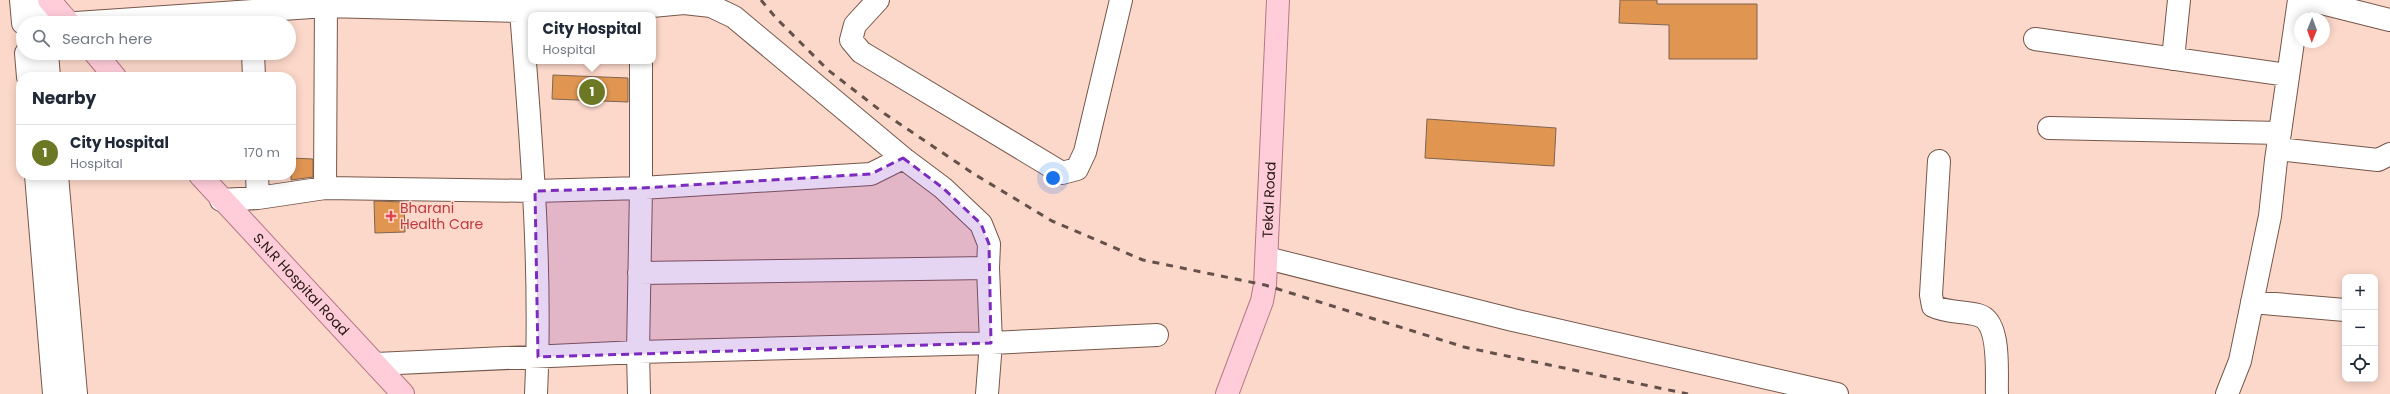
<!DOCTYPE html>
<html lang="en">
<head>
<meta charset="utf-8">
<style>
  body { margin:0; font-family:Poppins,sans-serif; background:#f2f2f3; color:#1f2937 }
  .controls { position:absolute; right:12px; bottom:12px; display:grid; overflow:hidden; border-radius:8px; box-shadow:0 2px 10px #0003 }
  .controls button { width:36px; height:36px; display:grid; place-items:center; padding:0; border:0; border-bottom:1px solid #e0e1e3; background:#fff; color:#1f2937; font:20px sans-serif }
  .compass { position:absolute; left:2294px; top:12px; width:36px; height:36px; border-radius:50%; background:#fff; box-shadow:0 2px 10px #0003; rotate:181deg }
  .you { position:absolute; left:1053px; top:178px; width:14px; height:14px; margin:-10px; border:3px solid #fff; border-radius:50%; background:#1a73e8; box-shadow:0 0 0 6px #1a73e833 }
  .badge { display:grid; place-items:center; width:26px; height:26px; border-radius:50%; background:#6d7824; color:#fff; font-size:13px; font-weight:700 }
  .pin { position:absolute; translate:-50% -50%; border:2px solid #fff; box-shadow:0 1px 4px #0006 }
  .popup { position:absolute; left:528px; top:12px; width:128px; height:52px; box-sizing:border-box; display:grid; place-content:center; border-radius:8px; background:#fff; filter:drop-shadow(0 1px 3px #0005); font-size:13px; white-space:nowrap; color:#747a83 }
  .popup b { font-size:15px; color:#1f2937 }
  .popup::after { content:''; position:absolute; left:50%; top:100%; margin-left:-8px; border:8px solid transparent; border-top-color:#fff }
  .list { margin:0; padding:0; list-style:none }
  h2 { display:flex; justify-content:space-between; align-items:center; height:52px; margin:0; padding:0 16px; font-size:17px }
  h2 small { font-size:13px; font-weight:400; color:#747a83 }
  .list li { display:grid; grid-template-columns:26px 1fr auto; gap:12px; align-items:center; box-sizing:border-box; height:56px; padding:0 16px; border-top:1px solid #e0e1e3 }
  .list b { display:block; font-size:15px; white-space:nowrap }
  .list p { margin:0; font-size:13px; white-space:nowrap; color:#747a83 }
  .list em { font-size:13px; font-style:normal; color:#747a83 }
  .icon { flex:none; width:22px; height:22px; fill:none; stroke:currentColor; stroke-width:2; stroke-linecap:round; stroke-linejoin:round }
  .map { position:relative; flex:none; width:2390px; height:394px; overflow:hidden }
  .search { position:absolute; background:#fff; box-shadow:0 2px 10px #0003; left:16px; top:16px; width:280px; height:44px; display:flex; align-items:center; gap:10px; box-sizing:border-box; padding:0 14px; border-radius:22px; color:#747a83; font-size:15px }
  .panel { position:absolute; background:#fff; box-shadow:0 2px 10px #0003; left:16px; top:72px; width:280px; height:108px; border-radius:16px }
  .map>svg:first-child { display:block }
  .building { fill:#e09551; stroke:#7e6550 }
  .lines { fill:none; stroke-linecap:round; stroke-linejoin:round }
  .minor-casing { stroke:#76574b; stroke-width:24 }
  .major-casing { stroke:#b37885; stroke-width:24 }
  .minor { stroke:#fff; stroke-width:22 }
  .major { stroke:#ffcdda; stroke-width:22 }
  .rail { stroke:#645149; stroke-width:3; stroke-dasharray:7 7; stroke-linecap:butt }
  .marked { fill:#7b2cbf; fill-opacity:0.2; stroke:#7b2cbf; stroke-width:3; stroke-dasharray:8 5; stroke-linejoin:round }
  .health-dot { fill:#e0444e; stroke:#fcd8ca; stroke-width:1.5 }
  .labels { text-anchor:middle; stroke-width:3; stroke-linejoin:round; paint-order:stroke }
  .street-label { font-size:14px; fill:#251813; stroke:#fcd8ca }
  .health-label { font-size:14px; fill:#be3a42; stroke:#fcd8ca; text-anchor:start }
</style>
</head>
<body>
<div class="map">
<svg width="2390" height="394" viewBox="0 0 2390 394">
  <rect width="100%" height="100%" fill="#fcd8ca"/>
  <path class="building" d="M1620,0H1657V4H1757V59H1669V25L1619,23Z
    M553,75L628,78V102L552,99Z
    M1427,119L1556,128L1554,166L1425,158Z
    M291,158L313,159V177L291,180Z
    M374,201L404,202L405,232L375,233Z"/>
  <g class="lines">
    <defs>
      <path id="minor" d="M21,0L23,23
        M42,0L44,23
        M516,0L521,11C531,139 542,266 536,394
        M878,0L855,25L851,40L861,52L1062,173L1077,169L1085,152L1121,0
        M2310,0L2390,20
        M76,23L326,6L521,11L641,7L684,3L711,6L734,17L903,158L943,188L981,224L989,244L988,268
        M2035,39L2288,75
        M26,53L28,77
        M47,53L49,77
        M253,53L254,77
        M2173,59L2179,0
        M2049,128L2280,133
        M2278,149L2378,160L2390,154
        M1939,161L1931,295L1933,306C1947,313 1963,311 1978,315C2002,321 1996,374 1997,394
        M36,175L54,394
        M57,175L76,394
        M257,175L258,198
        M325,188L326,0
        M221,200L258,198L325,188L535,191L641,188V61
        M1267,258L1513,320L1837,394
        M639,273L988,268L991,343L1157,335
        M2252,302L2345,310
        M376,364L638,352L641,188L871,174L903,158
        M639,394L638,352L991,343L987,394
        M2227,394L2240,361L2270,216L2276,160L2299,0"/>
      <g id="major">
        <path d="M49,0L69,23"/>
        <path d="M95,53L115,77"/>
        <path id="s1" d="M200,175L403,394"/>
        <path id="s2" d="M1227,394L1262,301L1265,285L1278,0"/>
      </g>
    </defs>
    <use href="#minor" class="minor-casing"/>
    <use href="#major" class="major-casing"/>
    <use href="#minor" class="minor"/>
    <use href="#major" class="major"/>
    <path class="rail" d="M761,0L776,18L828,70L885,114L974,174L1052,221L1143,260L1265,285L1464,347L1688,394"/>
  </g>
  <path class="marked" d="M903,158L943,188L981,224L989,244L991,343L538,357L535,191L641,188L871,174Z"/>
  <path class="health-dot" d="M389 210h4v4h4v4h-4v4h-4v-4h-4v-4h4z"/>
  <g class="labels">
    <g class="street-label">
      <text dy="5" stroke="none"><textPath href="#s2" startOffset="201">Tekal Road</textPath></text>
      <text dy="5" stroke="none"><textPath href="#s1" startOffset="149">S.N.R Hospital Road</textPath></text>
    </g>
    <g class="health-label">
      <text x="400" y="213">Bharani<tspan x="400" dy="16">Health Care</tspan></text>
    </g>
  </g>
</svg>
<div class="controls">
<button>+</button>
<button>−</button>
<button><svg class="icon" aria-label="locate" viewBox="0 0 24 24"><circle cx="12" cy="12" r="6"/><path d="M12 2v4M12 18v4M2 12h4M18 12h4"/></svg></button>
</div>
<svg class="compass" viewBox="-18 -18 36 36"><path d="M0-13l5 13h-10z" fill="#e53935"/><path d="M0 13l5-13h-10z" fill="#747a83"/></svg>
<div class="you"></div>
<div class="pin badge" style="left:592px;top:92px">1</div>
<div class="popup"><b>City Hospital</b>Hospital</div>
<div class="search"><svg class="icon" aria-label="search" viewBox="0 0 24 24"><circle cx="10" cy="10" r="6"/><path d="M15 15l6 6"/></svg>Search here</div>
<section class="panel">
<h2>Nearby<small></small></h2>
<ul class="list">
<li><span class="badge">1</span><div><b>City Hospital</b><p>Hospital</p></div><em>170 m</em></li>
</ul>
</section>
</div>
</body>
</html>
